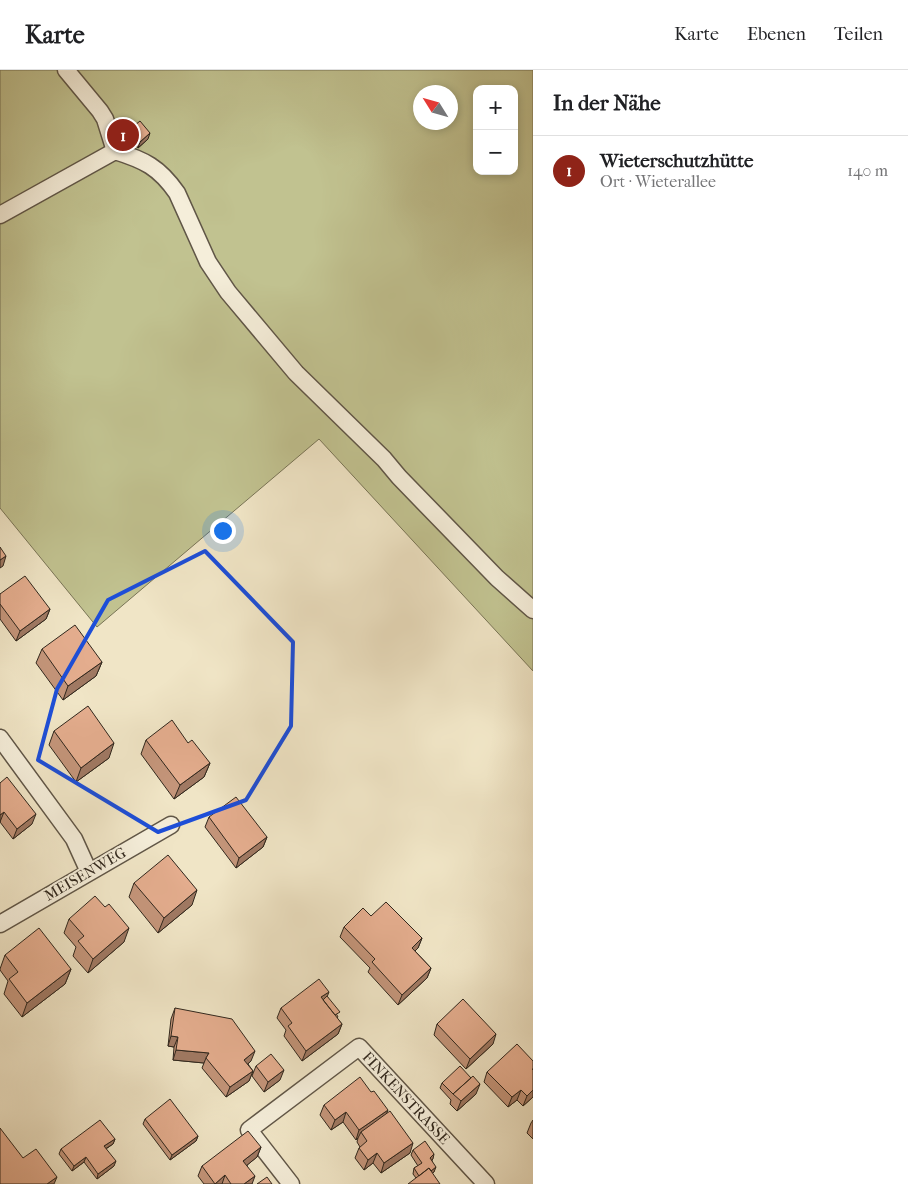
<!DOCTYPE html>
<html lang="de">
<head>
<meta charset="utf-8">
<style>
  body { margin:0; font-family:"IM FELL French Canon",serif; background:#f6f6f6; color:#202124 }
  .controls { position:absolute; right:15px; top:15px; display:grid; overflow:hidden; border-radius:10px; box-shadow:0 2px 8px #0003 }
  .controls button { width:45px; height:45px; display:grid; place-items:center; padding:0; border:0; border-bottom:1px solid #e0e0e0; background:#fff; color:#202124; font:25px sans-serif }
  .compass { position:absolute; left:413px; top:15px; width:45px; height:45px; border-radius:50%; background:#fff; box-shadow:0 2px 8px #0003; rotate:307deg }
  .you { position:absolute; left:222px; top:460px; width:18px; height:18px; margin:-12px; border:4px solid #fff; border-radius:50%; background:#1a73e8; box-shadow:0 0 0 8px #1a73e833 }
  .badge { display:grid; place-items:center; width:32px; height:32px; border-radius:50%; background:#8f2418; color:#fff; font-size:16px; font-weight:700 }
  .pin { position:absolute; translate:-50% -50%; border:2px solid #fff; box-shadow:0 1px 5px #0006 }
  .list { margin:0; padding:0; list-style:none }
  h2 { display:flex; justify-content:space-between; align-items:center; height:65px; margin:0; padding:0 20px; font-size:21px }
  h2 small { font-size:16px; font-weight:400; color:#757577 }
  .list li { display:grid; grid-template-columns:32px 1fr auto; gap:15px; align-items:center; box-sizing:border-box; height:70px; padding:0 20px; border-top:1px solid #e0e0e0 }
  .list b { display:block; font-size:19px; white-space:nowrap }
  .list p { margin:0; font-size:16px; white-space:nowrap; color:#757577 }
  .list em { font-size:16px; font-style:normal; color:#757577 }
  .map { position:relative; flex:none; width:533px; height:1114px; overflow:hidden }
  header { display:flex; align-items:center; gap:30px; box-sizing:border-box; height:70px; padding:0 25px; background:#fff; border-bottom:1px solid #e0e0e0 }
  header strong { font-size:24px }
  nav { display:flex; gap:28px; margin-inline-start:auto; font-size:18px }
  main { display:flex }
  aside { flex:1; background:#fff }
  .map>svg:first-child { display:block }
  .green { fill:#c1c290; stroke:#787456; fill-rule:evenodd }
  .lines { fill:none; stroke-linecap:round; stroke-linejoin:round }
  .street-casing { stroke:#605647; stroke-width:19 }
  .street { stroke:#f5eeda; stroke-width:16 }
  .wall { fill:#c4957a; stroke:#30271d }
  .shaded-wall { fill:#a07963; stroke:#30271d }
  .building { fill:#e4ad8e; stroke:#30271d }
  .marked { fill:none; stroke:#1d4ed8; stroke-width:4; stroke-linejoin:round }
  .labels { text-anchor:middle; stroke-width:4; stroke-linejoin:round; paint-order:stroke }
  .street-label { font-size:15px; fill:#30271d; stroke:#f5eeda }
</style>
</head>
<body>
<header>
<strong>Karte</strong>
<nav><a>Karte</a><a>Ebenen</a><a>Teilen</a></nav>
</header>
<main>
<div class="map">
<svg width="533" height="1114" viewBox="0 0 533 1114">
  <rect width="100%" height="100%" fill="#f0e5c6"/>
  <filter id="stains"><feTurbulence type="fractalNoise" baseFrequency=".004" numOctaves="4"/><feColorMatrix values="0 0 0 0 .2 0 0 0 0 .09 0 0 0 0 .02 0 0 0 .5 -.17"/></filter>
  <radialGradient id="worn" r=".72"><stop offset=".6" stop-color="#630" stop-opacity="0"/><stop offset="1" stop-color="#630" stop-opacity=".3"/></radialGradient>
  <path class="green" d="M0,0H533V601L319,369L97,557L0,438ZM477,19H514V101H477ZM420,22H450V52H420Z"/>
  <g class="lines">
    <defs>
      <path id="street" d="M66,0L100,41L105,49L115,81
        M115,81C144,90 159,97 177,123L208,192L228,222L296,303L384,389L399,407L497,508L533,540
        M0,145L115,81
        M0,668L74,769L89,802
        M0,854L171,755
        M291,1114L249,1060L359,977L486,1114"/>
    </defs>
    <use href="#street" class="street-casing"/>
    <use href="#street" class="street"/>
  </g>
  <path class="wall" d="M129,60L148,69L138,78L128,65Z
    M0,524L50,539L46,549L16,571L0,549Z
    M42,579L102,592L96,606L63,630L36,593Z
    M54,661L109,688L76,712L49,675Z
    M146,670L188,673L210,693L204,707L174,729L141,684Z
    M0,713L32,754L13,769L0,752Z
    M209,747L267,767L263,777L236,798L205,757Z
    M134,813L192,835L158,863L129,827Z
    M105,837L124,872L88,903L73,886L76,877L64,863L69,849Z
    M371,846L422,868L418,878L415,881L431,898L427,908L398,935L368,902L370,898L340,867L344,857Z
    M5,885L71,899L65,914L22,947L4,924L8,911L0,900V899Z
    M327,926L338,947L337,948L342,954L338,964L302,991L284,966L286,960L277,948L281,938Z
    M175,938L251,991L248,994L253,1001L249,1011L226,1027L202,998L204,993L173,990L174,977L168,976L171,949Z
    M437,954L493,974L466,999L434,965Z
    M533,991V1027L523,1036L517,1030L508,1037L484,1012L487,1002Z
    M256,996L280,1010L264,1022L252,1006Z
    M442,1013L476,1024L457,1041L450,1034L451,1030L440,1018Z
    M324,1035L387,1043L410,1083L381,1103L373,1093L364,1100L355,1088L359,1078L360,1077L357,1072L358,1068L356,1070L343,1052L331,1060L320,1045Z
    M145,1049L198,1066L196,1071L170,1090L143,1054Z
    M533,1050V1069L527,1063L531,1053Z
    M115,1069L113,1074L106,1079L114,1096L97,1109L84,1092L72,1101L59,1084L61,1079Z
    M261,1077L257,1087L247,1095L252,1114H204L198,1106L202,1096Z
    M413,1080L433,1089L432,1090L434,1102L416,1108L413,1104L414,1098L418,1096L411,1085Z"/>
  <path class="shaded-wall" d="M150,63L148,69L138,78L140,72Z
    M6,486L3,496L0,498V490Z
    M50,539L46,549L16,571L20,561Z
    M102,592L96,606L63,630L68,616Z
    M114,673L109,688L76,712L81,698Z
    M210,693L204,707L174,729L180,715Z
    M4,742L0,752V745Z
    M36,744L32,754L13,769L17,759Z
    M267,767L263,777L236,798L239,788Z
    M197,820L192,835L158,863L164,848Z
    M129,858L124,872L88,903L93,889Z
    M422,868L418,878L408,888L412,878Z
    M431,898L427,908L398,935L402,925Z
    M71,899L65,914L22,947L27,933Z
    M329,922L325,932L321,927Z
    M342,954L338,964L302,991L306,981Z
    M496,964L493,974L466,999L470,989Z
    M171,966L178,967L174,977L168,976Z
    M176,980L209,983L206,988L204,993L173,990Z
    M255,981L251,991L241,1000L244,990Z
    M284,1000L280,1010L264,1022L268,1012Z
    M253,1001L249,1011L226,1027L230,1017Z
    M480,1014L476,1024L457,1041L461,1031Z
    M521,1020L517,1030L508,1037L512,1027Z
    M533,1020V1027L523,1036L527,1026Z
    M388,1040L384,1050L361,1062L358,1068L356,1070L359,1060Z
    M346,1042L343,1052L331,1060L335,1050Z
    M198,1066L196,1071L170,1090L172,1085Z
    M115,1069L113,1074L102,1081L104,1076Z
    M413,1073L410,1083L381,1103L384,1093Z
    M261,1077L257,1087L240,1101L243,1091Z
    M377,1083L373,1093L364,1100L368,1090Z
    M434,1084L433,1089L428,1093L430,1088Z
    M86,1087L84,1092L72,1101L74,1096Z
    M116,1091L114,1096L97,1109L98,1104Z
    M436,1097L434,1102L419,1113L421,1108Z
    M225,1105L222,1114H214H215Z
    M255,1106L252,1114H244Z
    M57,1107L54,1114H47Z"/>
  <path class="building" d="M140,51L150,63L140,72L129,60Z
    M0,477L6,486L0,490Z
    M25,506L50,539L20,561L0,534V524Z
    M75,555L102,592L68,616L42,579Z
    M88,636L114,673L81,698L54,661Z
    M172,650L188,673L192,670L210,693L180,715L146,670Z
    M7,707L36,744L17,759L4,742L0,745V713Z
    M236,727L267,767L239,788L209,747Z
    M168,785L197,820L164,848L134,813Z
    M95,826L105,837L109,834L129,858L93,889L78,871L84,866L69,849Z
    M386,832L422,868L412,878L431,898L402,925L372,892L375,889L344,857L363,838L371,846Z
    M39,858L71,899L27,933L9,909L18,902L5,885Z
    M319,909L329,922L321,927L342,954L306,981L288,956L292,953L281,938Z
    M327,926L340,942L335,945L323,930Z
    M463,929L496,964L470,989L437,954Z
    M175,938L232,949L255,981L244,990L253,1001L230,1017L206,988L209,983L176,980L178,967L171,966Z
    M517,974L533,991V999H532L533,1000V1020L527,1026L521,1020L512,1027L487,1002Z
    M271,984L284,1000L268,1012L256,996Z
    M460,996L471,1008L453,1024L442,1013Z
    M473,1006L480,1014L461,1031L453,1024Z
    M360,1007L371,1022L374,1021L388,1040L359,1060L346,1042L335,1050L324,1035Z
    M170,1029L198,1066L172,1085L145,1049Z
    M390,1041L413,1073L384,1093L377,1083L368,1090L359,1078L367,1071L361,1062Z
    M100,1050L115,1069L104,1076L116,1091L98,1104L86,1087L74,1096L61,1079Z
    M0,1058L23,1088L36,1079L57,1107L47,1114H0Z
    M248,1061L261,1077L243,1091L255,1106L244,1114H231L225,1105L215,1114L202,1096Z
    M425,1071L434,1084L430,1088L436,1097L431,1101L429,1098L419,1106L414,1098L422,1093L413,1080Z
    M429,1098L440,1114H408Z
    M267,1107L272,1114H257Z"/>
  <path class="marked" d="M205,481L293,572L291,656L246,730L158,762L38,690L57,619L108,530Z"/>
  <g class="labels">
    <g class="street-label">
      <text transform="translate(85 804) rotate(-30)" y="5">MEISENWEG</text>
      <text transform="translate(406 1028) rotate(47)" y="5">FINKENSTRASSE</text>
    </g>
  </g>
  <rect width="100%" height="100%" filter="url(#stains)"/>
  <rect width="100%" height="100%" fill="url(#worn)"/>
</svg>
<div class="controls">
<button>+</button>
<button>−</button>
</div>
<svg class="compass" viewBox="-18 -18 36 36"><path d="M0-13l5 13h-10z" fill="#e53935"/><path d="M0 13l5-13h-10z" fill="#757577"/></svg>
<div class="you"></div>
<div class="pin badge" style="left:123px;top:65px">1</div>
</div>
<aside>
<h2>In der Nähe<small></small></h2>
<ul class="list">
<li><span class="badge">1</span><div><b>Wieterschutzhütte</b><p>Ort · Wieterallee</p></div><em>140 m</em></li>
</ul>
</aside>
</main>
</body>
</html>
